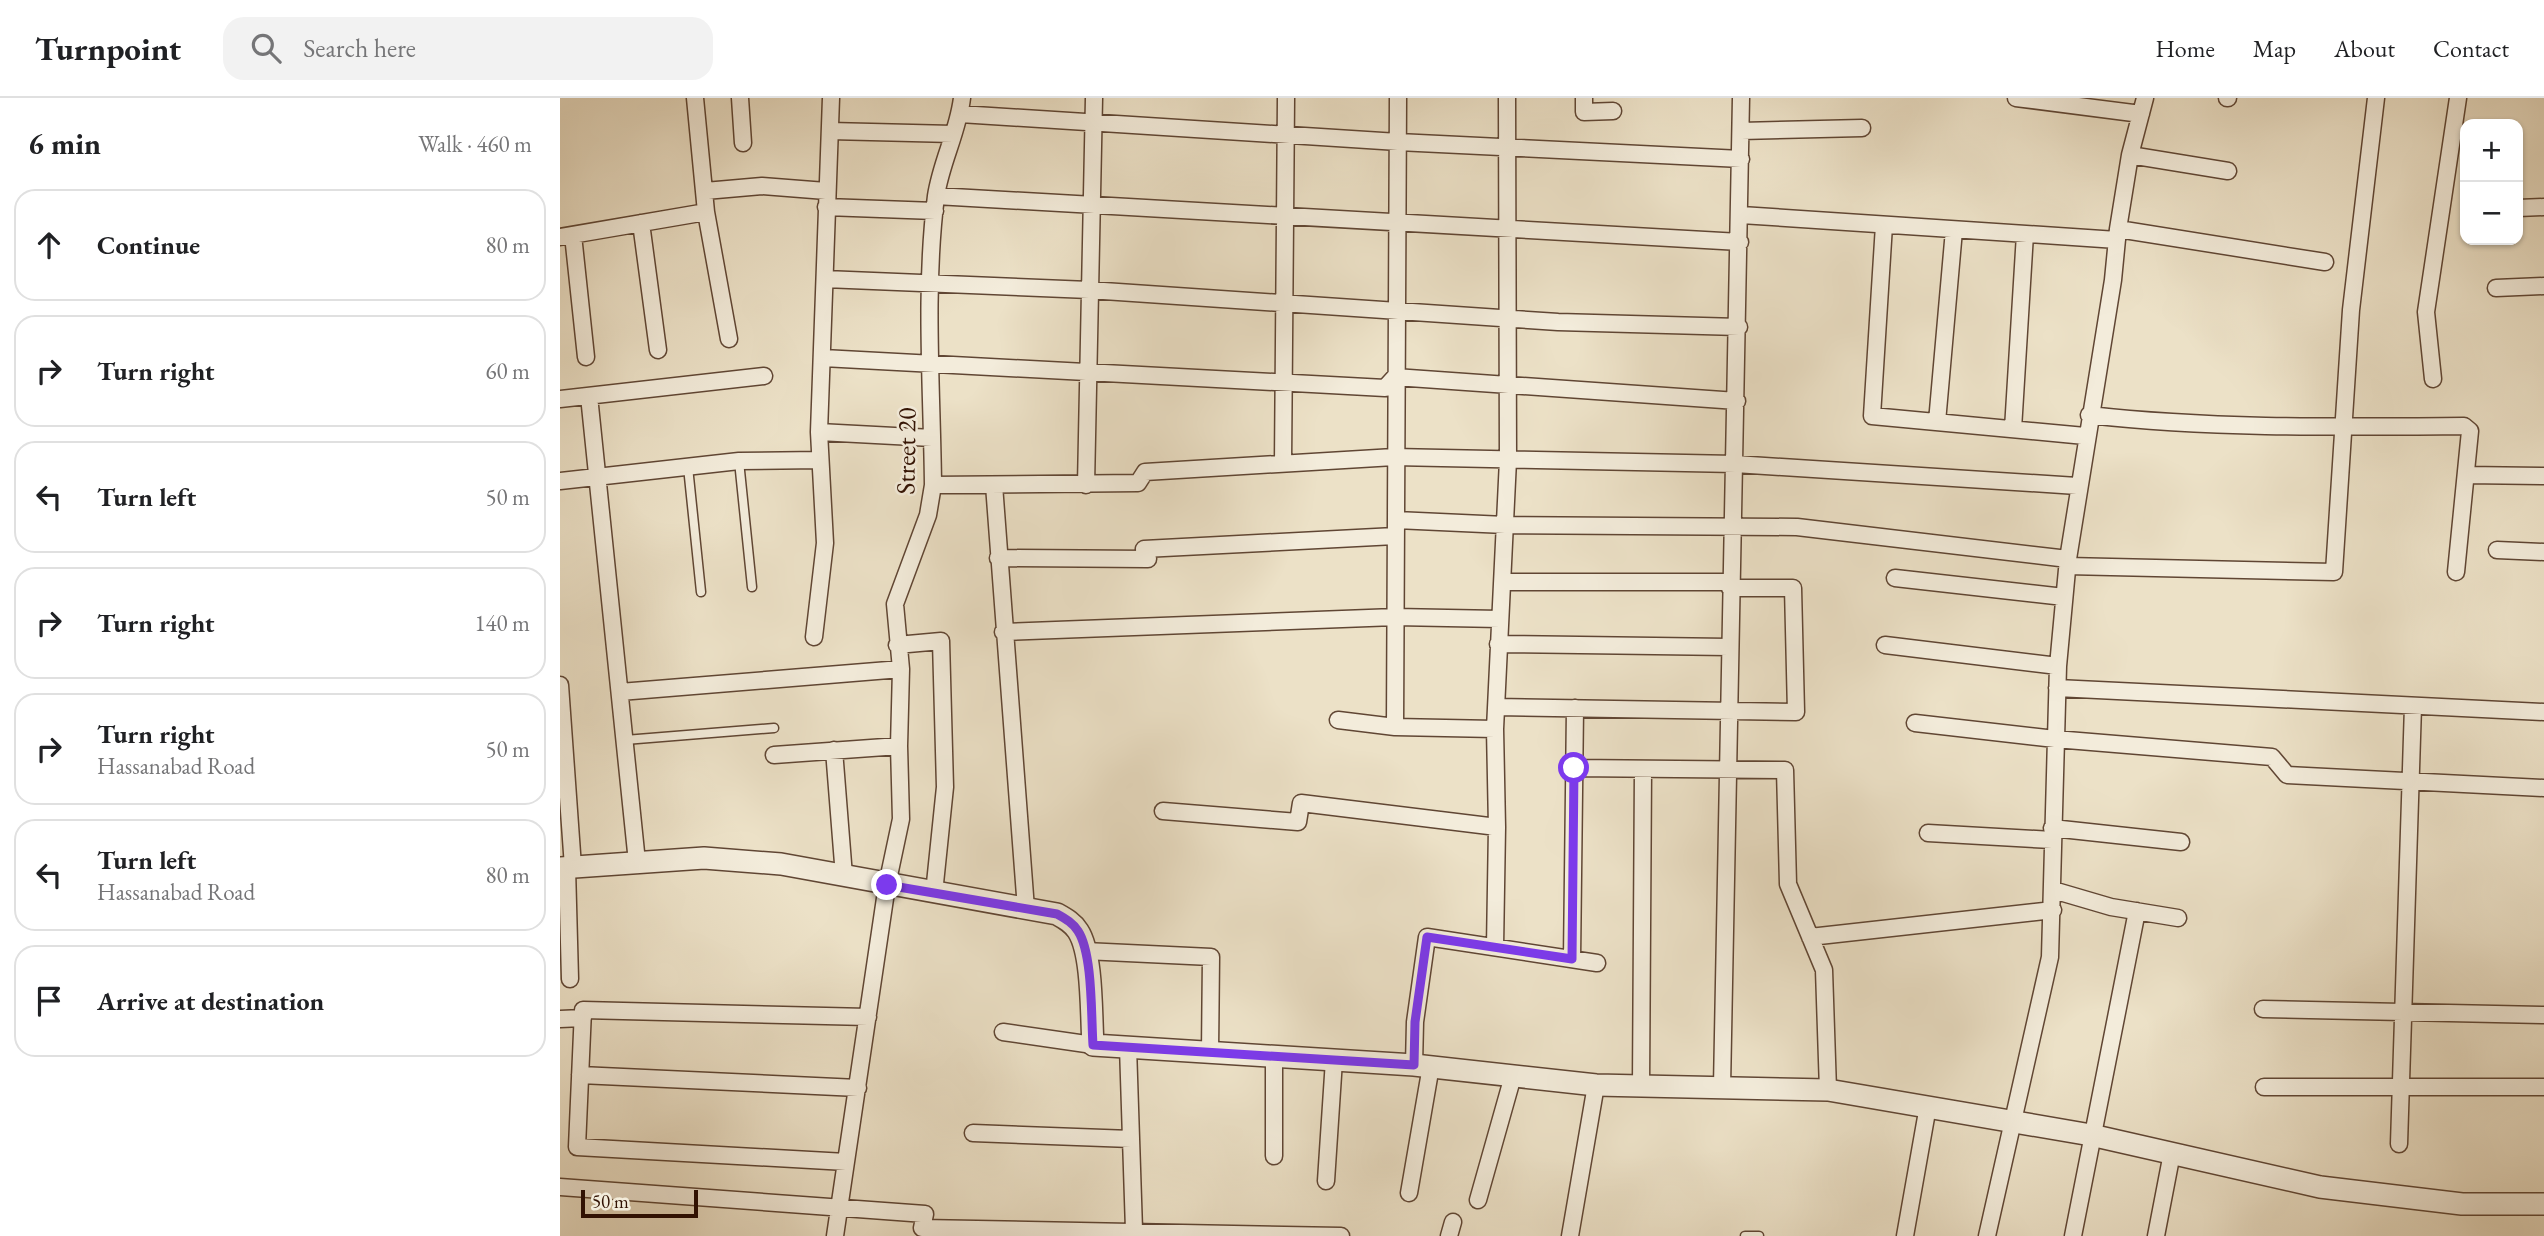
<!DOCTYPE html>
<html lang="en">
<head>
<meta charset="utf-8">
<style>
  body { margin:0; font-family:"EB Garamond",serif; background:#f2f2f2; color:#202124 }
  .controls { position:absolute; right:21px; top:21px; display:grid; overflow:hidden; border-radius:14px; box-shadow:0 2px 5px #0004 }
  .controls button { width:63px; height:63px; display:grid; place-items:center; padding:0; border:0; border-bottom:2px solid #e0e0e0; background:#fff; color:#202124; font:35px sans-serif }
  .scale { position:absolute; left:21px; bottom:18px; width:117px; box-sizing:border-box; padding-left:7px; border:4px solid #321203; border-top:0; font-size:19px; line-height:24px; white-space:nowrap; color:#321203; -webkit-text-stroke:5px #f3ecdb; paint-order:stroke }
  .stop { position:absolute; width:21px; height:21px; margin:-16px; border:5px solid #7c3aed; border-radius:50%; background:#fff }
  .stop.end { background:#7c3aed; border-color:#fff; box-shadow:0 2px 7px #0008 }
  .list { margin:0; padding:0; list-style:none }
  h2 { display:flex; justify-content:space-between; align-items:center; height:91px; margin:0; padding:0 28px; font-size:30px }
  h2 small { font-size:23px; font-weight:400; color:#757577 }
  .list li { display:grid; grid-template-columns:46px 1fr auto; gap:21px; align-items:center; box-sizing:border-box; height:112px; margin:0 14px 14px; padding:0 14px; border:2px solid #e0e0e0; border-radius:21px }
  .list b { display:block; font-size:26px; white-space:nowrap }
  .list p { margin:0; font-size:23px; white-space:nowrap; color:#757577 }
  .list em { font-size:23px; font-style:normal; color:#757577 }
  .icon { flex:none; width:38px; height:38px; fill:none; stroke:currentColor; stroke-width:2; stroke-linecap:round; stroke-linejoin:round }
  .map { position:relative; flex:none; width:1984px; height:1138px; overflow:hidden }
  header { display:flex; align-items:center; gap:42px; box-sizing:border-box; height:98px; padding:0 35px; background:#fff; border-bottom:2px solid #e0e0e0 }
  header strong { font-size:33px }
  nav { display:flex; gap:38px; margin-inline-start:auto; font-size:24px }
  .search { width:490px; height:63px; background:#f2f2f2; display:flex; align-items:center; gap:18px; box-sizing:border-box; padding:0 24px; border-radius:21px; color:#757577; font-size:26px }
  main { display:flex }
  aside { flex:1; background:#fff }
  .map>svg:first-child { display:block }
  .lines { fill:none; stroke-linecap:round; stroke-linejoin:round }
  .service-casing { stroke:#604634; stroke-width:11 }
  .minor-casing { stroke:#604634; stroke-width:19 }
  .tertiary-casing { stroke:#604634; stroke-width:24 }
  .service { stroke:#f3ecdb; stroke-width:8 }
  .minor { stroke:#f3ecdb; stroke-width:16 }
  .tertiary { stroke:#f3ecdb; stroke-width:21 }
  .route { stroke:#7c3aed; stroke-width:9 }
  .labels { text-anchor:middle; stroke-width:5; stroke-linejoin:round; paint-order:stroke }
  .street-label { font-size:26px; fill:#321203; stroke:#f3ecdb }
</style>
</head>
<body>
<header>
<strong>Turnpoint</strong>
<div class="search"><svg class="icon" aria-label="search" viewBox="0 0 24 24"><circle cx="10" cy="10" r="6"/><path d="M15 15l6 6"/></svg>Search here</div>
<nav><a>Home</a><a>Map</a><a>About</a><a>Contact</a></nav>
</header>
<main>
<aside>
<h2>6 min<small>Walk · 460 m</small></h2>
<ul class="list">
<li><svg class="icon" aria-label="ahead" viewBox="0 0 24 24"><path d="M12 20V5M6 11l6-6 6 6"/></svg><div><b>Continue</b></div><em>80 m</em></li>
<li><svg class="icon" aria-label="right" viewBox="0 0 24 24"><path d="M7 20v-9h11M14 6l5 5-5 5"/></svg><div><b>Turn right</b></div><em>60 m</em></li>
<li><svg class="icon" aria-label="left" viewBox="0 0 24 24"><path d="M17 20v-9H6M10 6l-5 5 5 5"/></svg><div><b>Turn left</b></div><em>50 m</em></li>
<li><svg class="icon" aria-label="right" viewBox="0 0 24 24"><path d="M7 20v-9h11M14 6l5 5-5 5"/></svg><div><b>Turn right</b></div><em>140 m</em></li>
<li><svg class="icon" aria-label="right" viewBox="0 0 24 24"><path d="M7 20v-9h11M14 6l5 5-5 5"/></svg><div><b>Turn right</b><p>Hassanabad Road</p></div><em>50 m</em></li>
<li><svg class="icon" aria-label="left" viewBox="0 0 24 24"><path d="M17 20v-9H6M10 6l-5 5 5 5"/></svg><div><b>Turn left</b><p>Hassanabad Road</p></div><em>80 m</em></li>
<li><svg class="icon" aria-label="arrive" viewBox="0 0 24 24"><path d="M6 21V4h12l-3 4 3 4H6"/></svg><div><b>Arrive at destination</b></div></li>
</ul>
</aside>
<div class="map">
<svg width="1984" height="1138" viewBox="0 0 1984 1138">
  <rect width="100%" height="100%" fill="#ece1c7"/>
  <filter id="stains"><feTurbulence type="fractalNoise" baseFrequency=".00286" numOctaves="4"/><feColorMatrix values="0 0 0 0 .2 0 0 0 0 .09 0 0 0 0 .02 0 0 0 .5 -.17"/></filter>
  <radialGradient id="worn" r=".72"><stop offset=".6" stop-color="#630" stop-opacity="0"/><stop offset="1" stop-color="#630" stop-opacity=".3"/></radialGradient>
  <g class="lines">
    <defs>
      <path id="service" d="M179,363L192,489
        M128,369L141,494
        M65,642L214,630
        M1185,1138H1199"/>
      <path id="minor" d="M135,0L146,114L169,241
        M180,0L183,45
        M1024,0V14L1053,13
        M1456,0L1581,16
        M1667,0H1668
        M400,16L838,44L1181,61
        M270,33L393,36
        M1181,33L1302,30
        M1570,57L1668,73
        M145,93L202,88L266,93
        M376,98L1180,144
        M266,109L375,113
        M1958,110L1984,109
        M1181,117L1557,142
        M81,125L98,252
        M1324,127L1312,318L1525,338
        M1558,131L1765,164
        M13,137L26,259
        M0,139L146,114
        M265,181L529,192L998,224L1179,229
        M1936,190L1984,188
        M263,260L825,290L835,279L1177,303
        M1873,281L1866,214L1898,0
        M29,298L77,764
        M0,301L204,278
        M1529,317C1653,331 1780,329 1904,328L1910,333L1896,474
        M1377,324L1394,132
        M1453,331L1465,136
        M259,334L372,340
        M723,365L726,0
        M1906,377L1984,378
        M0,383L179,363L260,362
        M373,387L578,385L585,374L834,359L1175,366L1517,388
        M434,387L466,811
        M526,387L534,0
        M836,422L945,427L1237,429L1508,461
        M1937,452L1984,454
        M438,460L588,461L584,451L835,438
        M1507,468L1774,474L1791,212L1816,0
        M1335,480L1504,499
        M942,484H1171
        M443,534L835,519L940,521
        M254,539L265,445L259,334L271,0
        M938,546L1169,549
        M337,547L381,543L385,689L374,795
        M1325,547L1498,568
        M0,587L13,769
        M1497,590L1984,614
        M60,594L341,571
        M936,609L1236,614L1233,490H1170
        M778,622L835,629L935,631
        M1355,625L1495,641L1712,659L1727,677L1984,690
        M835,629L838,0
        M274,652L284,778
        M214,657L339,648
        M1014,670L1225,672L1228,786L1264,872L1268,992
        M603,713L738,724L741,705L937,729
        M1492,730L1621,744
        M1368,735L1492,742
        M7,770L10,881
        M1493,792L1551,809L1618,820
        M1250,839L1493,812
        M935,849L937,729L935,631L948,362L947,0
        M525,853L651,859L650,954
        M1012,861L1015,610
        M1703,911L1984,917
        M0,921L23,920
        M443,934L533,947
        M568,949L574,1132
        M714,958V1058
        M854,967L855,924L867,839L1037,865
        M20,977L298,990
        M1081,987L1083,671
        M1162,989L1181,0
        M1704,989H1984
        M413,1035L571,1041
        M1839,1046L1853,608
        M286,1064L17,1049L23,912L308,919
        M766,1083L774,962
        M0,1089L365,1116L362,1130L781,1138
        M849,1095L871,968
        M918,1102L953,978
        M275,1138L327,787L341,721L339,648L341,571L335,506L368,417L373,387C372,292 364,193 376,98C381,64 398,34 402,0
        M889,1138L893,1124
        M1010,1138L1036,987
        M1345,1138L1368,1008
        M1427,1138L1490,859L1498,568L1508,461L1553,182L1558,131L1570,57L1585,0
        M1513,1138L1577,813
        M1596,1138L1612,1055"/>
      <path id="tertiary" d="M0,770L144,760L221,766L497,816C506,821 513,825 518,833C533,856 531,919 533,947L854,967L1036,987L1268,992L1531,1037L1760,1089L1902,1106H1984"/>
    </defs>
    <use href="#service" class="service-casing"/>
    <use href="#minor" class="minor-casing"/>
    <use href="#tertiary" class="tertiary-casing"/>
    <use href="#service" class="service"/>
    <use href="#minor" class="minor"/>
    <use href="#tertiary" class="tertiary"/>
  </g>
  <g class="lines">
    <path class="route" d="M327,787L497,816C506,821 513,825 518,833C533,856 531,919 533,947L854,967L855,924L867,839L1012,861L1014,670"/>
  </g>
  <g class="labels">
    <g class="street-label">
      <text transform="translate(346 353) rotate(-89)" y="9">Street 20</text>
    </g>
  </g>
  <rect width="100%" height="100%" filter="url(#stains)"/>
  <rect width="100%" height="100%" fill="url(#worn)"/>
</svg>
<div class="controls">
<button>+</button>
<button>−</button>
</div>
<div class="scale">50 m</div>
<div class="stop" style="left:1014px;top:670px"></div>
<div class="stop end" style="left:327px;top:787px"></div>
</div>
</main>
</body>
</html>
